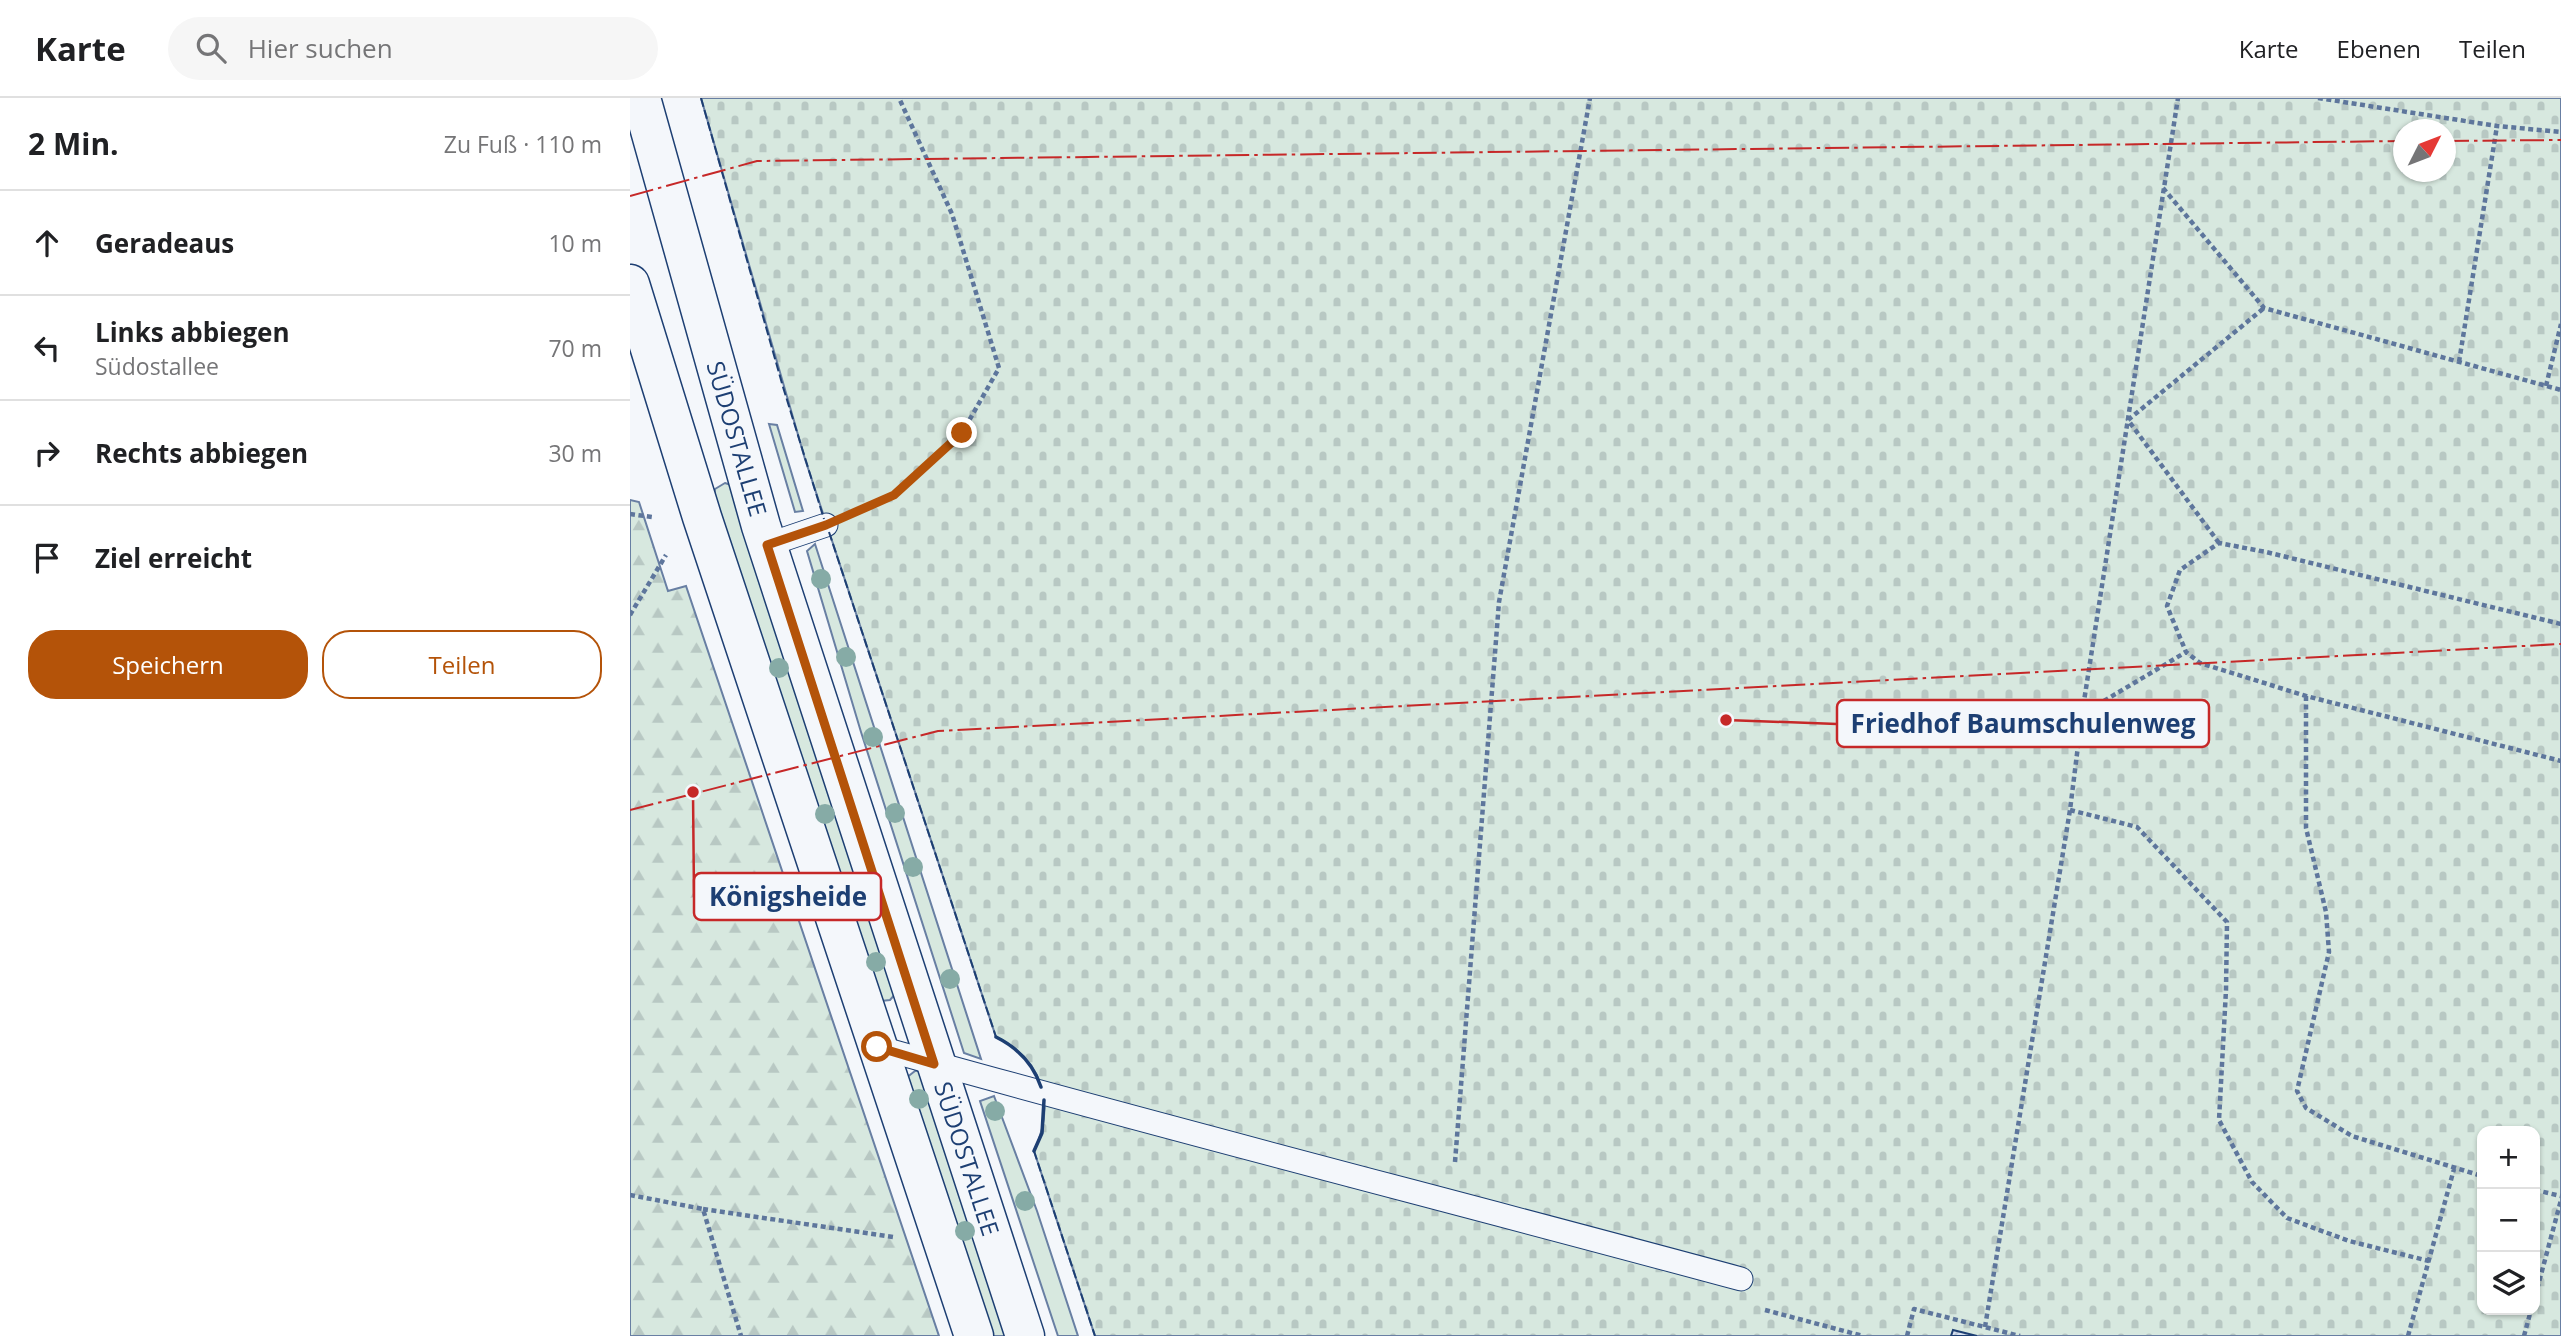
<!DOCTYPE html>
<html lang="de">
<head>
<meta charset="utf-8">
<style>
  body { margin:0; font-family:"Open Sans",sans-serif; background:#f6f6f6; color:#202124 }
  .controls { position:absolute; right:21px; bottom:21px; display:grid; overflow:hidden; border-radius:14px; box-shadow:0 2px 5px #0004 }
  .controls button { width:63px; height:63px; display:grid; place-items:center; padding:0; border:0; border-bottom:2px solid #e0e0e0; background:#fff; color:#202124; font:35px sans-serif }
  .compass { position:absolute; left:1763px; top:21px; width:63px; height:63px; border-radius:50%; background:#fff; box-shadow:0 2px 5px #0004; rotate:48deg }
  .stop { position:absolute; width:21px; height:21px; margin:-16px; border:5px solid #b45309; border-radius:50%; background:#fff }
  .stop.end { background:#b45309; border-color:#fff; box-shadow:0 2px 7px #0008 }
  .list { margin:0; padding:0; list-style:none }
  h2 { display:flex; justify-content:space-between; align-items:center; height:91px; margin:0; padding:0 28px; font-size:30px }
  h2 small { font-size:23px; font-weight:400; color:#757577 }
  .list li { display:grid; grid-template-columns:46px 1fr auto; gap:21px; align-items:center; box-sizing:border-box; height:105px; padding:0 28px; border-top:2px solid #e0e0e0 }
  .list b { display:block; font-size:26px; white-space:nowrap }
  .list p { margin:0; font-size:23px; white-space:nowrap; color:#757577 }
  .list em { font-size:23px; font-style:normal; color:#757577 }
  .actions { display:flex; gap:14px; padding:21px 28px }
  .actions a { flex:1; padding:16px 0; border:2px solid #b45309; border-radius:28px; text-align:center; font-size:24px; color:#b45309 }
  .actions .main { background:#b45309; color:#fff }
  .icon { flex:none; width:38px; height:38px; fill:none; stroke:currentColor; stroke-width:2; stroke-linecap:round; stroke-linejoin:round }
  .map { position:relative; flex:none; width:1931px; height:1238px; overflow:hidden }
  header { display:flex; align-items:center; gap:42px; box-sizing:border-box; height:98px; padding:0 35px; background:#fff; border-bottom:2px solid #e0e0e0 }
  header strong { font-size:33px }
  nav { display:flex; gap:38px; margin-inline-start:auto; font-size:24px }
  .search { width:490px; height:63px; background:#f6f6f6; display:flex; align-items:center; gap:18px; box-sizing:border-box; padding:0 24px; border-radius:38px; color:#757577; font-size:26px }
  main { display:flex }
  aside { flex:1; background:#fff }
  .map>svg:first-child { display:block }
  .grass { fill:#d7e8df; stroke:#687fa3; stroke-width:2 }
  .forest { fill:url(#forest-firs); stroke:#687fa3; stroke-width:2 }
  .cemetery { fill:url(#cemetery-stones); stroke:#687fa3; stroke-width:2; fill-rule:evenodd }
  .building { fill:url(#building-hatch); stroke:#1d3f73; stroke-width:2 }
  .lines { fill:none; stroke-linecap:round; stroke-linejoin:round }
  .service-casing { stroke:#1d3f73; stroke-width:25 }
  .secondary-casing { stroke:#1d3f73; stroke-width:41 }
  .path { stroke:#5e769c; stroke-width:4.5; stroke-dasharray:5 3.5; stroke-linecap:butt }
  .service { stroke:#f4f7fb; stroke-width:23 }
  .secondary { stroke:#f4f7fb; stroke-width:38 }
  .fence { stroke:#1d3f73; stroke-width:2; stroke-dasharray:9 3.5; stroke-linecap:butt }
  .wall { stroke:#1d3f73; stroke-width:3.5 }
  .power { stroke:#c62828; stroke-width:2; stroke-dasharray:24 5 3.5 5; stroke-linecap:butt }
  .tree { fill:#86aba6 }
  .route { stroke:#b45309; stroke-width:9 }
  .labels { text-anchor:middle; stroke-width:5; stroke-linejoin:round; paint-order:stroke }
  .street-label { font-size:24px; fill:#1d3f73; stroke:#f4f7fb }
  .leader { fill:none; stroke:#c62828; stroke-width:2.5 }
  .callout-dot { fill:#c62828; stroke:#f4f7fb; stroke-width:2.5 }
  .callout { fill:#f4f7fb; stroke:#c62828; stroke-width:2.5 }
  .callout-label { font-size:26px; text-anchor:middle; font-weight:bold; fill:#1d3f73 }
</style>
</head>
<body>
<header>
<strong>Karte</strong>
<div class="search"><svg class="icon" aria-label="search" viewBox="0 0 24 24"><circle cx="10" cy="10" r="6"/><path d="M15 15l6 6"/></svg>Hier suchen</div>
<nav><a>Karte</a><a>Ebenen</a><a>Teilen</a></nav>
</header>
<main>
<aside>
<h2>2 Min.<small>Zu Fuß · 110 m</small></h2>
<ul class="list">
<li><svg class="icon" aria-label="ahead" viewBox="0 0 24 24"><path d="M12 20V5M6 11l6-6 6 6"/></svg><div><b>Geradeaus</b></div><em>10 m</em></li>
<li><svg class="icon" aria-label="left" viewBox="0 0 24 24"><path d="M17 20v-9H6M10 6l-5 5 5 5"/></svg><div><b>Links abbiegen</b><p>Südostallee</p></div><em>70 m</em></li>
<li><svg class="icon" aria-label="right" viewBox="0 0 24 24"><path d="M7 20v-9h11M14 6l5 5-5 5"/></svg><div><b>Rechts abbiegen</b></div><em>30 m</em></li>
<li><svg class="icon" aria-label="arrive" viewBox="0 0 24 24"><path d="M6 21V4h12l-3 4 3 4H6"/></svg><div><b>Ziel erreicht</b></div></li>
</ul>
<div class="actions"><a class="main">Speichern</a><a>Teilen</a></div>
</aside>
<div class="map">
<svg width="1931" height="1238" viewBox="0 0 1931 1238">
  <defs>
    <pattern id="forest-firs" width="22" height="20" patternUnits="userSpaceOnUse" patternTransform="scale(1.75)"><rect width="22" height="20" fill="#d7e8df"/><path d="M5 1l3.5 6h-7zM16 11l3.5 6h-7z" fill="#b8c8c3"/></pattern>
    <pattern id="cemetery-stones" width="16" height="16" patternUnits="userSpaceOnUse" patternTransform="scale(1.75)"><rect width="16" height="16" fill="#d7e8df"/><path d="M2 7V4a2 2 0 0 1 4 0v3zM10 15v-3a2 2 0 0 1 4 0v3z" fill="#b8c8c3"/></pattern>
    <pattern id="building-hatch" width="6" height="6" patternUnits="userSpaceOnUse" patternTransform="scale(1.75)"><rect width="6" height="6" fill="#d5e0f0"/><path d="M-1 1l2-2M0 6l6-6M5 7l2-2" fill="none" stroke="#b6c1d1"/></pattern>
  </defs>
  <rect width="100%" height="100%" fill="#f4f7fb"/>
  <path class="grass" d="M139,326L147,327L173,413L165,414Z
    M95,385L101,387L267,894L260,902L251,903L84,397L85,391Z
    M185,446L351,961L334,955L231,634L177,453Z
    M285,973H290L383,1238H358L276,980Z
    M364,998L407,1113L448,1238H428L350,1003Z"/>
  <path class="forest" d="M0,402L9,404L38,493L56,488L309,1238H0Z"/>
  <path class="cemetery" d="M71,0H1931V1238H465L404,1053C426,1006 413,962 366,939L175,361ZM1773,32H1815V74H1773ZM1852,1033H1905V1212H1852Z"/>
  <path class="building" d="M1323,1232L1347,1238H1321Z"/>
  <g class="lines">
    <defs>
      <path id="service" d="M137,447L196,427
        M247,949C534,1030 823,1103 1111,1181"/>
      <path id="secondary" d="M11,0L131,428L395,1238
        M0,186L72,419L344,1238"/>
    </defs>
    <use href="#service" class="service-casing"/>
    <use href="#secondary" class="secondary-casing"/>
    <path class="path" d="M1688,0L1867,28L1931,34
      M1533,90L1634,210L1931,292
      M1829,264L1867,28
      M1916,288L1931,226
      M230,412L264,397L332,335L369,270L322,116L269,0
      M0,416L22,419
      M1589,445L1498,322L1634,210
      M0,517L36,457
      M1931,526L1636,454L1589,445L1550,472L1537,508L1556,554L1570,565L1676,598L1931,663
      M1676,598V730L1696,814L1699,854L1667,993L1676,1010L1722,1038L1852,1078
      M1452,616L1556,554
      M1440,712L1507,729L1597,824L1596,892L1589,1022L1622,1084L1657,1120L1719,1143L1799,1163
      M825,1064L869,504L960,0
      M1905,1092L1931,1098
      M0,1097L73,1111L111,1238
      M73,1111L263,1139
      M1905,1199L1931,1102
      M1135,1212L1233,1238
      M1355,1229L1440,712L1452,616L1548,0
      M1277,1238L1284,1211L1390,1238
      M1778,1238L1824,1071
      M1894,1238L1901,1212"/>
    <use href="#service" class="service"/>
    <use href="#secondary" class="secondary"/>
    <path class="fence" d="M71,0L153,289L194,421
      M199,434L366,939
      M404,1053L465,1238"/>
    <path class="wall" d="M366,939C388,950 403,965 411,989
      M404,1053L412,1035L414,1002"/>
    <path class="power" d="M1815,43L1931,42
      M0,98L127,63L1773,43
      M0,712L308,633L1931,546"/>
  </g>
  <g class="tree">
    <circle cx="191" cy="481" r="10"/>
    <circle cx="216" cy="559" r="10"/>
    <circle cx="149" cy="570" r="10"/>
    <circle cx="243" cy="639" r="10"/>
    <circle cx="265" cy="715" r="10"/>
    <circle cx="195" cy="716" r="10"/>
    <circle cx="283" cy="769" r="10"/>
    <circle cx="246" cy="864" r="10"/>
    <circle cx="320" cy="881" r="10"/>
    <circle cx="289" cy="1001" r="10"/>
    <circle cx="365" cy="1013" r="10"/>
    <circle cx="395" cy="1103" r="10"/>
    <circle cx="335" cy="1133" r="10"/>
  </g>
  <g class="lines">
    <path class="route" d="M247,949L304,966L137,447L196,427L264,397L332,335"/>
  </g>
  <g class="labels">
    <g class="street-label">
      <text transform="translate(106 341) rotate(74)" y="8">SÜDOSTALLEE</text>
      <text transform="translate(336 1061) rotate(72)" y="8">SÜDOSTALLEE</text>
    </g>
  </g>
  <path class="leader" d="M1096 622L1207 626M63 694L64 799"/>
  <g class="callout-dot">
    <circle cx="1096" cy="622" r="7"/>
    <circle cx="63" cy="694" r="7"/>
  </g>
  <g class="callout">
    <rect x="1207" y="602" width="372" height="47" rx="7"/>
    <rect x="64" y="775" width="187" height="47" rx="7"/>
  </g>
  <g class="callout-label">
    <text x="1393" y="635">Friedhof Baumschulenweg</text>
    <text x="158" y="808">Königsheide</text>
  </g>
</svg>
<div class="controls">
<button>+</button>
<button>−</button>
<button><svg class="icon" aria-label="layers" viewBox="0 0 24 24"><path d="M12 4l9 5-9 5-9-5zM3 14l9 5 9-5"/></svg></button>
</div>
<svg class="compass" viewBox="-18 -18 36 36"><path d="M0-13l5 13h-10z" fill="#e53935"/><path d="M0 13l5-13h-10z" fill="#757577"/></svg>
<div class="stop" style="left:247px;top:949px"></div>
<div class="stop end" style="left:332px;top:335px"></div>
</div>
</main>
</body>
</html>
